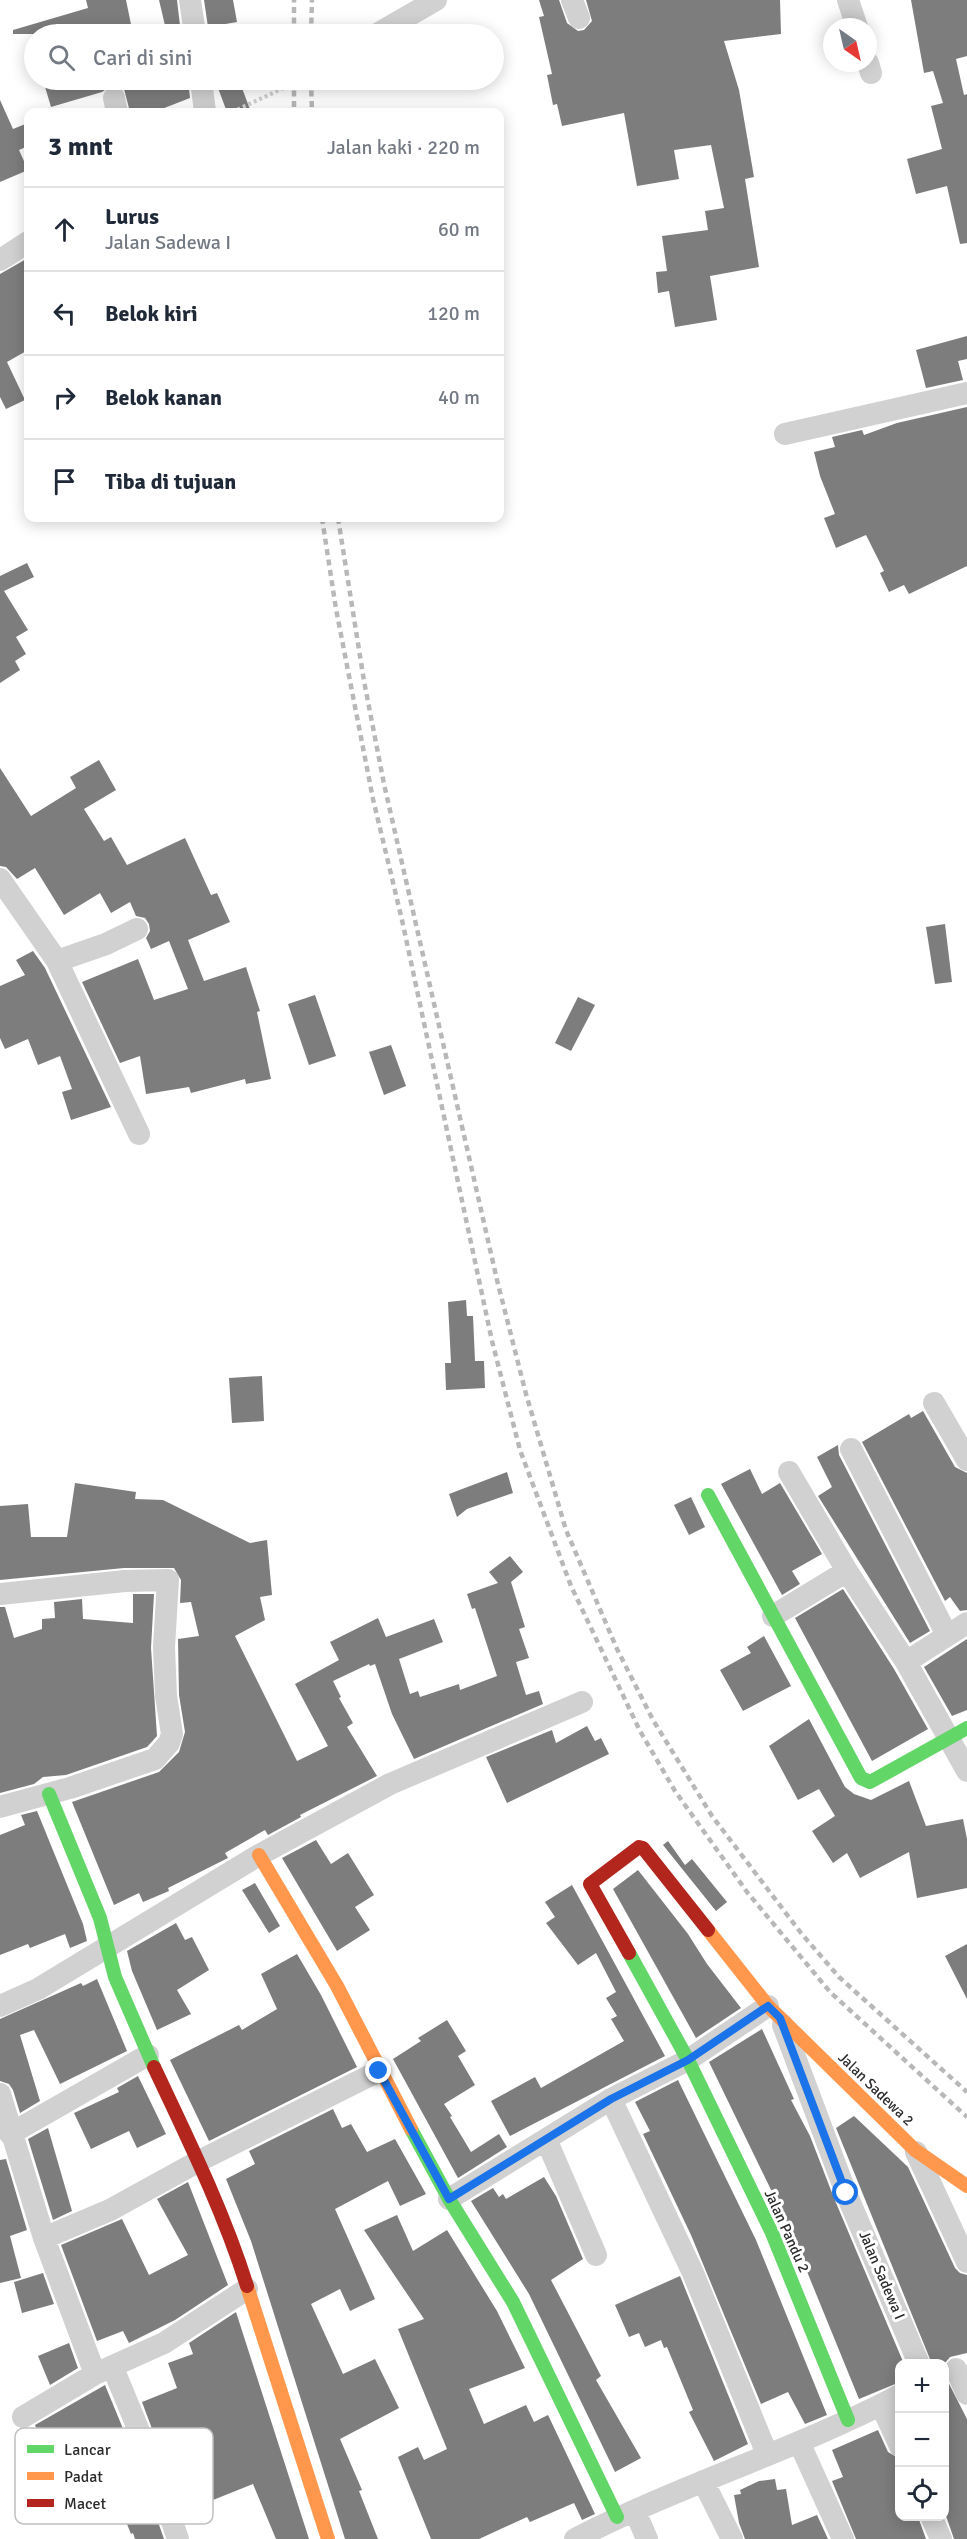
<!DOCTYPE html>
<html lang="id">
<head>
<meta charset="utf-8">
<style>
  body { margin:0; font-family:Signika,sans-serif; background:#f6f6f7; color:#1f2937 }
  .controls { position:absolute; right:18px; bottom:18px; display:grid; overflow:hidden; border-radius:12px; box-shadow:0 3px 15px #0003 }
  .controls button { width:54px; height:54px; display:grid; place-items:center; padding:0; border:0; border-bottom:2px solid #e0e1e3; background:#fff; color:#1f2937; font:30px sans-serif }
  .compass { position:absolute; left:823px; top:18px; width:54px; height:54px; border-radius:50%; background:#fff; box-shadow:0 3px 15px #0003; rotate:146deg }
  .stop { position:absolute; width:18px; height:18px; margin:-14px; border:4px solid #1a73e8; border-radius:50%; background:#fff }
  .stop.end { background:#1a73e8; border-color:#fff; box-shadow:0 2px 6px #0008 }
  .list { margin:0; padding:0; list-style:none }
  h2 { display:flex; justify-content:space-between; align-items:center; height:78px; margin:0; padding:0 24px; font-size:26px }
  h2 small { font-size:20px; font-weight:400; color:#747a83 }
  .list li { display:grid; grid-template-columns:39px 1fr auto; gap:18px; align-items:center; box-sizing:border-box; height:84px; padding:0 24px; border-top:2px solid #e0e1e3 }
  .list b { display:block; font-size:22px; white-space:nowrap }
  .list p { margin:0; font-size:20px; white-space:nowrap; color:#747a83 }
  .list em { font-size:20px; font-style:normal; color:#747a83 }
  .icon { flex:none; width:33px; height:33px; fill:none; stroke:currentColor; stroke-width:2; stroke-linecap:round; stroke-linejoin:round }
  .map { position:relative; flex:none; width:967px; height:2539px; overflow:hidden }
  .search { position:absolute; background:#fff; box-shadow:0 3px 15px #0003; left:24px; top:24px; width:480px; height:66px; display:flex; align-items:center; gap:15px; box-sizing:border-box; padding:0 21px; border-radius:33px; color:#747a83; font-size:22px }
  .panel { position:absolute; background:#fff; box-shadow:0 3px 15px #0003; left:24px; top:108px; width:480px; height:414px; border-radius:12px }
  .map>svg:first-child { display:block }
  .building { fill:#7d7d7d }
  .lines { fill:none; stroke-linecap:round; stroke-linejoin:round }
  .path { stroke:#d1d1d1; stroke-width:4; stroke-dasharray:3 3; stroke-linecap:butt }
  .street { stroke:#d1d1d1; stroke-width:22 }
  .fast { stroke:#63d668; stroke-width:14 }
  .slow { stroke:#ff974d; stroke-width:14 }
  .jam { stroke:#b3261e; stroke-width:14 }
  .rail { stroke:#b8b8b8; stroke-width:4.5; stroke-dasharray:6 4.5; stroke-linecap:butt }
  .route { stroke:#1a73e8; stroke-width:8 }
  .labels { text-anchor:middle; stroke-width:6; stroke-linejoin:round; paint-order:stroke }
  .street-label { font-size:15px; fill:#2c2c2c; stroke:#fff }
  .key { fill:#fff; stroke:#c0c0c0; stroke-width:1.5 }
  .key-label { font-size:16px; fill:#2c2c2c }
</style>
</head>
<body>
<div class="map">
<svg width="967" height="2539" viewBox="0 0 967 2539">
  <rect width="100%" height="100%" fill="#fff"/>
  <path class="building" d="M86,0H126L133,34H13V30L88,8Z
    M159,0H177L181,34H167Z
    M204,0H233L237,22L208,27Z
    M539,0H559L567,23L578,31L584,30L592,21L586,0H780L781,34L724,41L739,90L754,177L745,179L759,267L710,276L717,320L675,327L669,291L658,293L656,272L667,271L662,236L708,230L705,211L724,208L711,145L674,150L679,179L637,186L624,113L562,126L557,104L553,105L547,75L552,74L539,17L544,16Z
    M911,0H967V56L956,59L964,95L967,94V243L960,244L947,186L916,194L907,159L942,149L931,106L943,103L933,71L924,73Z
    M43,80H188L190,98L154,112H130L124,89L112,85L102,92L51,107Z
    M215,80H239L251,112H227Z
    M0,100L13,129L28,123V146L19,150L28,170L0,182Z
    M28,258V350L7,362L25,400L6,409L0,397V274Z
    M967,336V359L958,361L963,380L926,388L916,350Z
    M967,407V566L909,594L904,585L889,592L880,573L884,571L866,535L836,548L824,518L835,514L820,476L814,452L835,447L832,437L862,430L864,435L897,423Z
    M27,563L34,577L4,591L28,630L16,637L26,654L15,661L20,670L0,683V576Z
    M99,760L116,790L84,809L104,841L111,837L127,865L185,838L211,895L217,893L230,922L188,940L204,981L246,967L260,1011L257,1012L271,1079L246,1084L245,1079L191,1093L189,1087L146,1094L140,1056L120,1063L82,982L138,959L154,1000L188,989L169,941L151,949L146,938L150,931L149,924L145,918L136,916L130,902L111,913L100,893L64,915L35,868L17,879L6,867L0,866V768L31,816L76,788L70,777Z
    M945,924L952,982L935,984L926,927Z
    M33,951L45,968L111,1107L71,1120L62,1092L72,1089L60,1056L38,1065L28,1039L5,1049L0,1038V986L25,975L16,960Z
    M315,995L336,1056L309,1065L288,1004Z
    M578,997L595,1005L571,1051L555,1043Z
    M391,1045L406,1086L384,1095L369,1052Z
    M466,1300L467,1316H473L475,1361H484L485,1388L446,1390L445,1363H451L448,1302Z
    M262,1376L264,1421L232,1423L229,1378Z
    M923,1411L955,1467L967,1473V1610L960,1611L950,1597L945,1601L862,1442L909,1414L911,1418Z
    M838,1445L839,1455L930,1631L910,1643L818,1496L832,1487L817,1457Z
    M750,1469L762,1494L780,1483L822,1554L792,1571L800,1584L782,1595L721,1484Z
    M507,1472L513,1493L467,1509L457,1517L449,1494Z
    M75,1483L136,1492L135,1499L163,1500L250,1543L267,1540L272,1595L260,1597L265,1620L235,1636L297,1761L328,1746L295,1684L339,1660L330,1642L378,1618L386,1637L434,1619L443,1642L399,1659L410,1694L418,1691L420,1697L459,1684L460,1690L497,1676L475,1608L472,1609L467,1594L498,1583L489,1572L510,1556L523,1572L511,1582L525,1627L519,1629L529,1658L516,1662L526,1695L539,1691L543,1704L414,1759L392,1714L375,1664L370,1666L369,1664L333,1681L341,1697L339,1698L353,1723L347,1727L377,1776L300,1815L301,1817L268,1835L265,1830L225,1853L228,1858L168,1888L169,1891L143,1902L139,1893L114,1905L72,1802L159,1772L179,1752L185,1732L179,1695L178,1639L199,1636L191,1602L180,1603L181,1580L174,1568H124L0,1580V1506L28,1504L31,1537H67Z
    M691,1497L705,1527L689,1535L674,1505Z
    M843,1589L894,1669L928,1729L872,1761L795,1618Z
    M133,1594H154L151,1648L157,1736L147,1747L66,1775L43,1777L34,1784L0,1793V1607H5L14,1638L42,1629V1619L55,1618L54,1602L82,1599L83,1619L133,1623Z
    M764,1636L791,1686L743,1711L720,1670L751,1653L747,1647Z
    M967,1639V1710L952,1716L924,1667Z
    M809,1719L845,1787L854,1794L871,1800L909,1781L926,1826L963,1819L967,1839V1888L917,1898L909,1852L860,1878L847,1853L833,1863L812,1831L835,1816L819,1789L798,1800L769,1746Z
    M587,1726L595,1741L601,1738L609,1754L507,1803L486,1757L552,1730L556,1743Z
    M37,1811L83,1924L87,1941L70,1948L65,1934L30,1948L28,1944L0,1955V1835L25,1825L21,1815Z
    M316,1840L331,1864L348,1853L374,1895L355,1907L370,1930L337,1951L282,1858Z
    M668,1841L685,1865L692,1859L727,1902L716,1911L663,1845Z
    M638,1870L688,1934L707,1964L741,2008L696,2038L613,1889Z
    M255,1883L280,1926L269,1933L242,1890Z
    M572,1885L665,2056L510,2136L491,2101L535,2077L541,2088L624,2041L611,2019L617,2016L606,1998L616,1992L596,1953L578,1965L546,1923L555,1917L545,1902Z
    M176,1923L185,1940L192,1937L209,1970L177,1990L191,2014L157,2030L132,1971L127,1951Z
    M967,1944V1999L945,1956Z
    M297,1954L321,1995L357,2067L209,2141L170,2060L239,2025L242,2030L277,2009L261,1974Z
    M97,1979L127,2051L60,2084L34,2030L20,2035L40,2101L20,2113L13,2090L9,2084L0,2081V2019L81,1983L83,1986Z
    M447,2020L466,2051L458,2056L475,2085L444,2104L452,2116L450,2117L471,2152L499,2134L507,2147L458,2178L393,2059L421,2041L418,2038Z
    M762,2029L794,2099L791,2100L810,2136L834,2198L904,2364H900V2382L859,2399L788,2225L709,2062Z
    M138,2076L166,2134L137,2148L129,2131L91,2149L74,2113L119,2092L117,2088Z
    M678,2080L756,2240L827,2415L805,2424L788,2392L761,2404L691,2235L643,2134L650,2131L635,2102Z
    M333,2109L342,2128L351,2124L367,2152L395,2139L426,2194L400,2206L388,2181L335,2209L375,2299L350,2311L340,2289L311,2304L343,2374L375,2359L399,2408L340,2439L362,2490L359,2491L378,2539H345L251,2241L226,2179L255,2164L249,2151Z
    M854,2116L908,2167L955,2268L960,2273L967,2275V2353L950,2357L944,2364H932L836,2128Z
    M48,2128L72,2211L53,2220L28,2139Z
    M6,2159L27,2230L10,2236L21,2278L0,2283V2160Z
    M544,2177L556,2196L583,2259L551,2280L601,2376L596,2380L641,2458L615,2472L529,2294L471,2201L493,2188L499,2197L503,2194L506,2199Z
    M188,2182L228,2285L175,2320L129,2343L123,2331L97,2341L61,2245L122,2219L149,2275L188,2255L157,2199Z
    M397,2215L413,2251L447,2230L497,2311L525,2368L469,2389L484,2424L526,2405L534,2422L548,2415L595,2514L582,2520L574,2503L530,2522L527,2517L479,2539H431L398,2457L418,2447L424,2460L447,2449L398,2329L424,2319L364,2230Z
    M43,2273L54,2304L22,2313L14,2282Z
    M680,2276L748,2444L714,2461L689,2412L693,2410L667,2347L664,2348L661,2340L645,2347L639,2333L629,2337L615,2305Z
    M236,2312L309,2539H276L253,2484L183,2512L142,2402L177,2388L168,2363L193,2354L189,2343Z
    M69,2343L78,2368L50,2385L38,2356Z
    M945,2376L967,2419V2539H954L945,2513Z
    M105,2385L138,2465L164,2539H135L133,2533L131,2534L121,2509L101,2437L70,2448L82,2483L59,2491L35,2425Z
    M878,2430L888,2452L900,2459V2517H918L926,2539H856L832,2481L843,2477L832,2450Z
    M775,2479L777,2490L786,2489L792,2525L817,2515L828,2539H745L739,2523L734,2495L741,2494L740,2490L759,2481Z"/>
  <g class="lines">
    <path class="path" d="M232,112L301,80"/>
    <path class="street" d="M190,0L195,34
      M572,0L579,18
      M848,0L857,27
      M377,34L436,0
      M868,63L871,73
      M201,80L205,112
      M114,98L117,112
      M0,260L28,242
      M785,434L967,393
      M0,879L57,961L106,944L137,929
      M57,961L139,1134
      M934,1403L967,1460
      M851,1449L947,1635
      M789,1472L847,1571L906,1662L967,1771
      M0,1594L125,1581L168,1580L164,1647L166,1696L172,1734L169,1743L155,1759L70,1788L0,1807
      M773,1616L847,1571
      M906,1662L967,1623
      M0,2006L38,1989L259,1855L390,1784L582,1702
      M783,2025L846,2193L919,2364
      M0,2094L44,2238L95,2374
      M611,2099L693,2273L767,2454
      M10,2134L148,2055
      M546,2139L596,2255
      M916,2152L967,2262
      M449,2199L611,2099L688,2060L768,2006
      M44,2238L110,2210L199,2161L379,2071
      M113,2368L151,2460L178,2539
      M956,2369L967,2394
      M881,2405L900,2446
      M23,2417L95,2374L164,2343L247,2289
      M799,2442L843,2539
      M703,2481L732,2539
      M635,2511L647,2539
      M931,2516L941,2539
      M575,2539C680,2485 795,2450 900,2395"/>
    <path class="fast" d="M708,1495L861,1778L870,1782L967,1728
      M49,1794L100,1918L115,1977L154,2067
      M629,1953L688,2060L772,2233L848,2420
      M411,2129L449,2199L513,2302L617,2517"/>
    <path class="slow" d="M259,1855L337,1986L411,2129
      M708,1930L768,2006L915,2150L967,2186
      M247,2286L328,2539"/>
    <path class="jam" d="M629,1953L590,1884L639,1847L643,1848L708,1930
      M154,2067C188,2139 223,2210 247,2286"/>
    <path class="rail" d="M294,34V0
      M311,34L312,0
      M294,80V112
      M311,80L312,112
      M322,518L336,609L373,799L402,920L492,1341L520,1450L571,1586L640,1731L675,1791L747,1892L830,1992L967,2117
      M338,518L364,681L384,784L497,1280L526,1394L566,1530L617,1649L653,1720L712,1816L801,1933L839,1977L967,2092"/>
  </g>
  <g class="lines">
    <path class="route" d="M379,2071L449,2199L611,2099L688,2060L768,2006L780,2018L846,2193"/>
  </g>
  <g class="labels">
    <g class="street-label">
      <text transform="translate(876 2089) rotate(44)" y="5">Jalan Sadewa 2</text>
      <text transform="translate(787 2231) rotate(66)" y="5">Jalan Pandu 2</text>
      <text transform="translate(882 2275) rotate(67)" y="5">Jalan Sadewa I</text>
    </g>
  </g>
  <rect x="15" y="2428" width="198" height="96" rx="9" class="key"/>
  <rect x="27" y="2445" width="27" height="8" fill="#63d668"/>
  <rect x="27" y="2472" width="27" height="8" fill="#ff974d"/>
  <rect x="27" y="2499" width="27" height="8" fill="#b3261e"/>
  <g class="key-label">
    <text x="64" y="2455">Lancar</text>
    <text x="64" y="2482">Padat</text>
    <text x="64" y="2509">Macet</text>
  </g>
</svg>
<div class="controls">
<button>+</button>
<button>−</button>
<button><svg class="icon" aria-label="locate" viewBox="0 0 24 24"><circle cx="12" cy="12" r="6"/><path d="M12 2v4M12 18v4M2 12h4M18 12h4"/></svg></button>
</div>
<svg class="compass" viewBox="-18 -18 36 36"><path d="M0-13l5 13h-10z" fill="#e53935"/><path d="M0 13l5-13h-10z" fill="#747a83"/></svg>
<div class="stop" style="left:846px;top:2193px"></div>
<div class="stop end" style="left:379px;top:2071px"></div>
<div class="search"><svg class="icon" aria-label="search" viewBox="0 0 24 24"><circle cx="10" cy="10" r="6"/><path d="M15 15l6 6"/></svg>Cari di sini</div>
<section class="panel">
<h2>3 mnt<small>Jalan kaki · 220 m</small></h2>
<ul class="list">
<li><svg class="icon" aria-label="ahead" viewBox="0 0 24 24"><path d="M12 20V5M6 11l6-6 6 6"/></svg><div><b>Lurus</b><p>Jalan Sadewa I</p></div><em>60 m</em></li>
<li><svg class="icon" aria-label="left" viewBox="0 0 24 24"><path d="M17 20v-9H6M10 6l-5 5 5 5"/></svg><div><b>Belok kiri</b></div><em>120 m</em></li>
<li><svg class="icon" aria-label="right" viewBox="0 0 24 24"><path d="M7 20v-9h11M14 6l5 5-5 5"/></svg><div><b>Belok kanan</b></div><em>40 m</em></li>
<li><svg class="icon" aria-label="arrive" viewBox="0 0 24 24"><path d="M6 21V4h12l-3 4 3 4H6"/></svg><div><b>Tiba di tujuan</b></div></li>
</ul>
</section>
</div>
</body>
</html>
